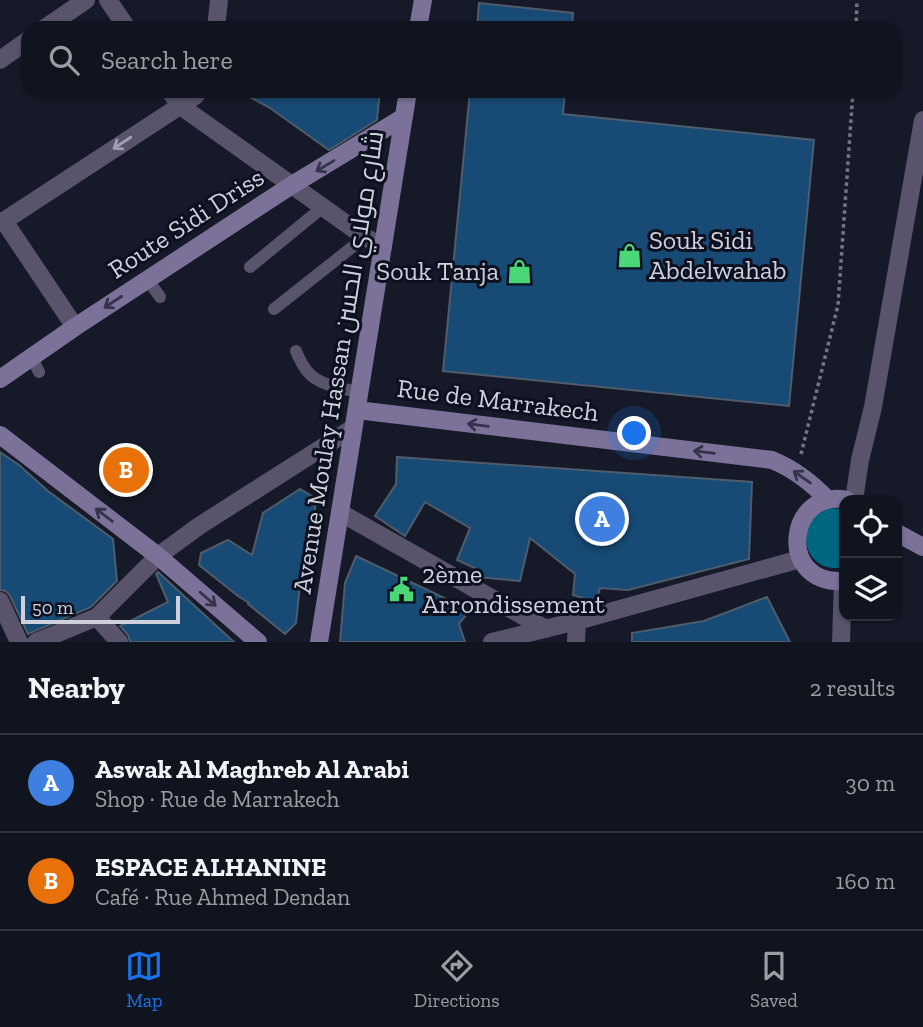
<!DOCTYPE html>
<html lang="en">
<head>
<meta charset="utf-8">
<style>
  body { margin:0; font-family:"Zilla Slab",Cairo,serif; background:#191d27; color:#f1f3f6 }
  .controls { position:absolute; right:21px; bottom:21px; display:grid; overflow:hidden; border-radius:14px; box-shadow:0 2px 5px #0004 }
  .controls button { width:63px; height:63px; display:grid; place-items:center; padding:0; border:0; border-bottom:2px solid #30333c; background:#10141e; color:#f1f3f6; font:35px sans-serif }
  .scale { position:absolute; left:21px; bottom:18px; width:159px; box-sizing:border-box; padding-left:7px; border:4px solid #ced1dc; border-top:0; font-size:19px; line-height:24px; white-space:nowrap; color:#ced1dc; -webkit-text-stroke:5px #0d111f; paint-order:stroke }
  .you { position:absolute; left:635px; top:434px; width:24px; height:24px; margin:-18px; border:5px solid #fff; border-radius:50%; background:#1a73e8; box-shadow:0 0 0 10px #1a73e833 }
  .badge { display:grid; place-items:center; width:46px; height:46px; border-radius:50%; background:#1a73e8; color:#fff; font-size:23px; font-weight:700 }
  .pin { position:absolute; translate:-50% -50%; border:4px solid #fff; box-shadow:0 2px 7px #0006 }
  .list { margin:0; padding:0; list-style:none }
  h2 { display:flex; justify-content:space-between; align-items:center; height:91px; margin:0; padding:0 28px; font-size:30px }
  h2 small { font-size:23px; font-weight:400; color:#9c9ea4 }
  .list li { display:grid; grid-template-columns:46px 1fr auto; gap:21px; align-items:center; box-sizing:border-box; height:98px; padding:0 28px; border-top:2px solid #30333c }
  .list b { display:block; font-size:26px; white-space:nowrap }
  .list p { margin:0; font-size:23px; white-space:nowrap; color:#9c9ea4 }
  .list em { font-size:23px; font-style:normal; color:#9c9ea4 }
  .icon { flex:none; width:38px; height:38px; fill:none; stroke:currentColor; stroke-width:2; stroke-linecap:round; stroke-linejoin:round }
  .map { position:relative; flex:none; width:923px; height:642px; overflow:hidden }
  .search { position:absolute; background:#10141e; box-shadow:0 2px 5px #0004; left:21px; right:21px; top:21px; height:77px; display:flex; align-items:center; gap:18px; box-sizing:border-box; padding:0 24px; border-radius:21px; color:#9c9ea4; font-size:26px }
  .sheet { height:287px; background:#10141e }
  nav { display:flex; justify-content:space-around; align-items:center; box-sizing:border-box; height:98px; border-top:2px solid #30333c; background:#10141e; font-size:19px; color:#9c9ea4 }
  nav a { display:grid; justify-items:center; gap:4px }
  nav .on { color:#1a73e8 }
  .map>svg:first-child { display:block }
  .water { fill:#006680 }
  .building { fill:#174a74; stroke:#4e5c6b; stroke-width:2 }
  .lines { fill:none; stroke-linecap:round; stroke-linejoin:round }
  .path { stroke:#737783; stroke-width:3.5; stroke-dasharray:3.5 3.5; stroke-linecap:butt }
  .lane { stroke:#59536b; stroke-width:12 }
  .street { stroke:#59536b; stroke-width:18 }
  .secondary { stroke:#7c7299; stroke-width:18 }
  .oneway { stroke:#9f9faf }
  .oneway2 { stroke:#34334a }
  .labels { text-anchor:middle; stroke-width:6; stroke-linejoin:round; paint-order:stroke }
  .street-label { font-size:26px; fill:#ced1dc; stroke:#0d111f }
  .poi-label { font-size:26px; fill:#ced1dc; stroke:#0d111f; text-anchor:start }
</style>
</head>
<body>
<div class="map">
<svg width="923" height="642" viewBox="0 0 923 642">
  <rect width="100%" height="100%" fill="#161a28"/>
  <path class="water" d="M828,508L844,509V567C806,576 790,526 828,508Z"/>
  <path class="building" d="M479,3L573,13L572,28H477Z
    M239,91H380L377,120L329,150L270,108Z
    M470,91H565L563,114L814,140L789,406L443,371Z
    M0,452L19,465L48,491L113,539L117,581L91,607L28,634L10,596L6,591L0,590Z
    M397,457L752,482L749,559L628,590L600,588L596,602L573,595L575,574L530,538L520,581L477,577L474,575L477,569L457,560L470,528L425,502L405,536L375,516L396,484Z
    M300,489L317,499L301,575L296,623L285,634L248,604L249,603L238,596L199,565L201,553L228,540L252,555L263,513Z
    M356,556L470,610L459,624L465,642H340L345,583Z
    M158,572L197,608L234,642H130L128,635L120,626L168,602L156,574Z
    M767,597L790,642H632V633L704,621Z"/>
  <g class="lines">
    <path class="path" d="M856,28L857,0
      M801,454L838,305L853,91"/>
    <path class="lane" d="M250,267L323,207
      M148,280L160,297
      M274,309L365,237
      M296,351C299,358 303,366 307,371C319,386 342,388 359,392
      M31,356L39,372"/>
    <path class="street" d="M108,0L127,28
      M45,28L86,0
      M216,28L219,0
      M0,60L28,40
      M170,91L179,105L365,237L383,247
      M0,221H4L195,96L199,91
      M4,221L75,327
      M854,500L860,460L873,407L923,120
      M341,513L546,629
      M0,601L19,642
      M97,617L119,642
      M36,642L97,617L158,556L199,526L353,428
      M492,642L577,621L800,559
      M576,642L577,621
      M841,642L843,582"/>
    <path class="secondary" d="M418,28L423,0
      M0,379L75,327L292,185L404,117
      M357,410L772,460C794,469 812,483 828,500
      M0,435L158,556L258,642
      M897,533L923,547
      M844,581C775,585 788,487 847,500
      M319,642L408,91"/>
  </g>
  <defs><path id="oneway-shaft" d="M-6 0H5M1.5-3L5.5 0L1.5 3" fill="none" stroke-width="1.6" stroke-linecap="round" stroke-linejoin="round" transform="scale(1.75)"/></defs>
  <use class="oneway" href="#oneway-shaft" transform="translate(122 143) rotate(147)"/>
  <g class="oneway2">
    <use href="#oneway-shaft" transform="translate(325 166) rotate(149)"/>
    <use href="#oneway-shaft" transform="translate(113 302) rotate(147)"/>
    <use href="#oneway-shaft" transform="translate(478 425) rotate(-173)"/>
    <use href="#oneway-shaft" transform="translate(704 452) rotate(-173)"/>
    <use href="#oneway-shaft" transform="translate(802 477) rotate(-145)"/>
    <use href="#oneway-shaft" transform="translate(104 515) rotate(-143)"/>
    <use href="#oneway-shaft" transform="translate(208 599) rotate(41)"/>
  </g>
  <defs>
    <symbol id="shop-bare" viewBox="-9 -9 18 18"><path d="M-5-2.5h2.3a2.7 3.5 0 0 1 5.4 0H5L5.5 6h-11ZM-1.5-2.5h3a1.5 2.3 0 0 0-3 0Z" fill="#4bd677" stroke="#0d111f" stroke-width="2.5" paint-order="stroke"/></symbol>
    <symbol id="civic-bare" viewBox="-9 -9 18 18"><path d="M-.6-6.5H3V-4.5H.6V-3L4-1V1h2V6H-6V1h2V-1L-.6-3ZM-1.2 2.5V6h2.4V2.5Z" fill="#4bd677" stroke="#0d111f" stroke-width="2.5" paint-order="stroke"/></symbol>
  </defs>
  <g fill-rule="evenodd">
    <use href="#shop-bare" x="612" y="238" width="35" height="35"/>
    <use href="#shop-bare" x="502" y="254" width="35" height="35"/>
    <use href="#civic-bare" x="384" y="572" width="35" height="35"/>
  </g>
  <g class="labels">
    <g class="street-label">
      <text transform="translate(186 223) rotate(-33)" y="9">Route Sidi Driss</text>
      <text transform="translate(338 362) rotate(-81)" y="9">Avenue Moulay Hassan شارع مولاي الحسن</text>
      <text transform="translate(498 400) rotate(7)" y="9">Rue de Marrakech</text>
    </g>
    <g class="poi-label">
      <text x="649" y="249">Souk Sidi<tspan x="649" dy="30">Abdelwahab</tspan></text>
      <text x="499" y="280" text-anchor="end">Souk Tanja</text>
      <text x="422" y="583">2ème<tspan x="422" dy="30">Arrondissement</tspan></text>
    </g>
  </g>
</svg>
<div class="controls">
<button><svg class="icon" aria-label="locate" viewBox="0 0 24 24"><circle cx="12" cy="12" r="6"/><path d="M12 2v4M12 18v4M2 12h4M18 12h4"/></svg></button>
<button><svg class="icon" aria-label="layers" viewBox="0 0 24 24"><path d="M12 4l9 5-9 5-9-5zM3 14l9 5 9-5"/></svg></button>
</div>
<div class="scale">50 m</div>
<div class="you"></div>
<div class="pin badge" style="left:602px;top:519px;background:#3f7fe0">A</div>
<div class="pin badge" style="left:126px;top:470px;background:#e8710a">B</div>
<div class="search"><svg class="icon" aria-label="search" viewBox="0 0 24 24"><circle cx="10" cy="10" r="6"/><path d="M15 15l6 6"/></svg>Search here</div>
</div>
<section class="sheet">
<h2>Nearby<small>2 results</small></h2>
<ul class="list">
<li><span class="badge" style="background:#3f7fe0">A</span><div><b>Aswak Al Maghreb Al Arabi</b><p>Shop · Rue de Marrakech</p></div><em>30 m</em></li>
<li><span class="badge" style="background:#e8710a">B</span><div><b>ESPACE ALHANINE</b><p>Café · Rue Ahmed Dendan</p></div><em>160 m</em></li>
</ul>
</section>
<nav>
<a class="on"><svg class="icon" aria-label="map" viewBox="0 0 24 24"><path d="M3 6l6-2 6 2 6-2v14l-6 2-6-2-6 2zM9 4v14M15 6v14"/></svg>Map</a>
<a><svg class="icon" aria-label="directions" viewBox="0 0 24 24"><path d="M12 3l9 9-9 9-9-9zM9 14v-3h6M13 9l2 2-2 2"/></svg>Directions</a>
<a><svg class="icon" aria-label="saved" viewBox="0 0 24 24"><path d="M7 4h10v16l-5-4-5 4z"/></svg>Saved</a>
</nav>
</body>
</html>
